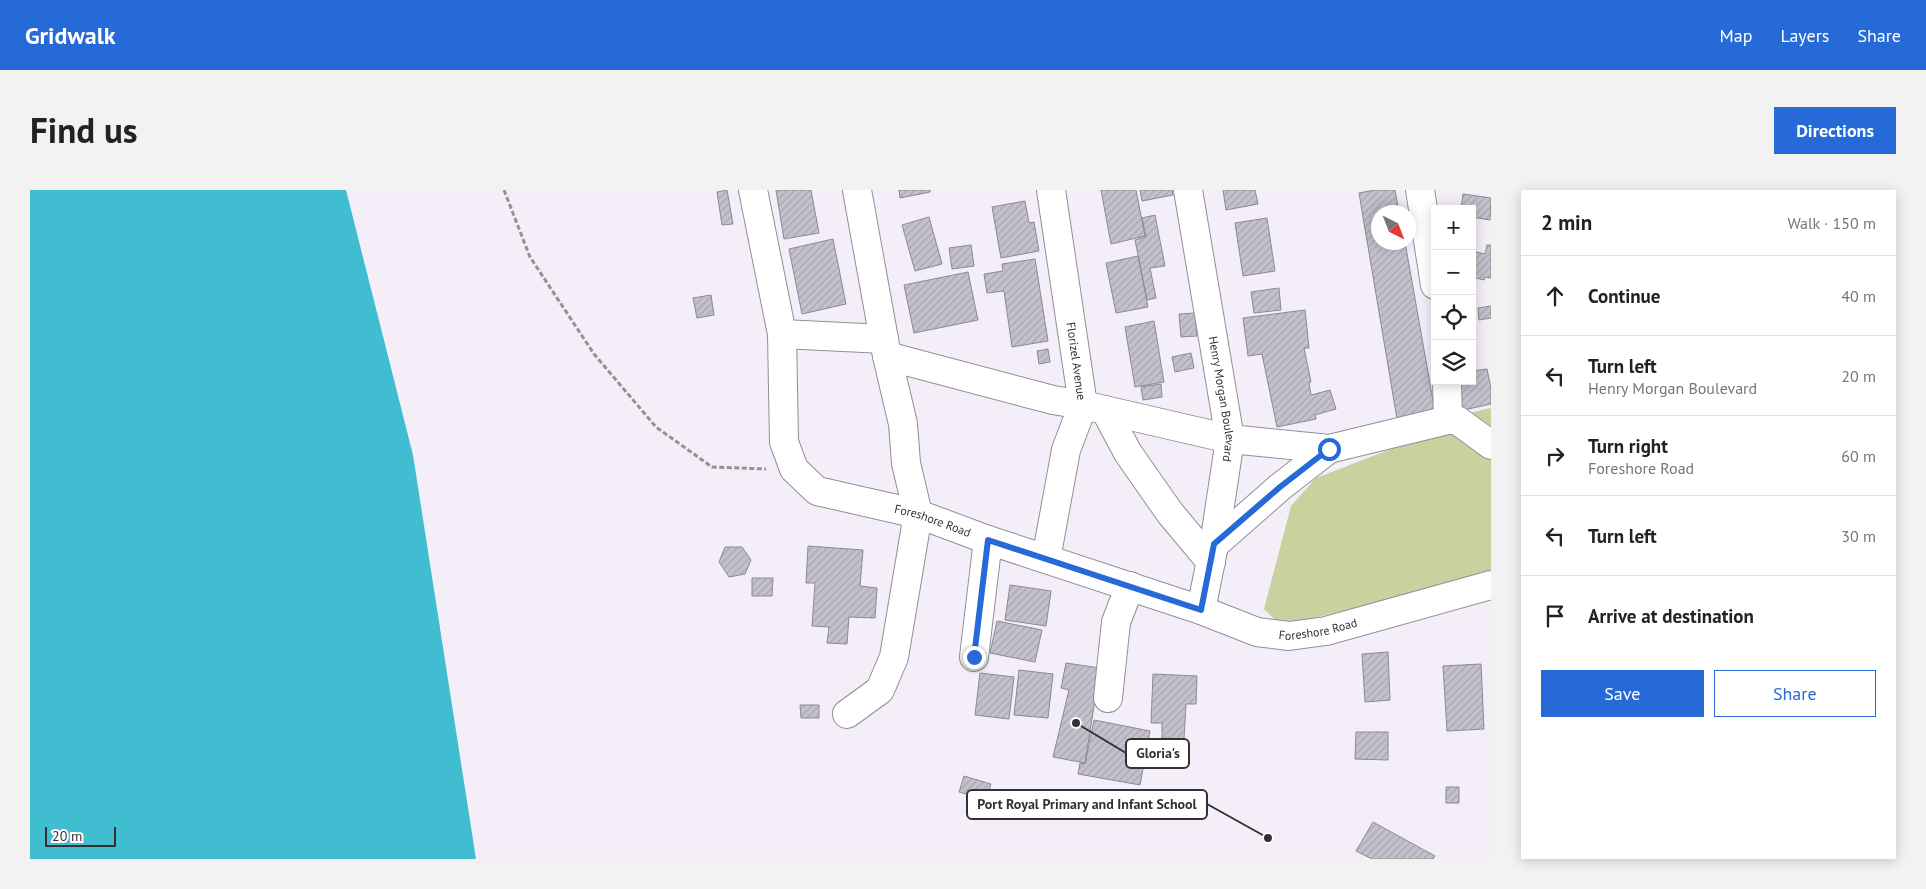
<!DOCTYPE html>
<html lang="en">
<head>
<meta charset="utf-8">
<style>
  body { margin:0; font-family:"PT Sans",sans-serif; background:#f2f2f2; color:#222 }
  .controls { position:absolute; right:15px; top:15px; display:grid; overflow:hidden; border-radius:0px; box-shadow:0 2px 12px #0003 }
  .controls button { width:45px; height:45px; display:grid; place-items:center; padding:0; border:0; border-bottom:1px solid #e0e0e0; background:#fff; color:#222; font:25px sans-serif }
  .compass { position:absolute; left:1341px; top:15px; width:45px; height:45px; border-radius:50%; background:#fff; box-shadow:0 2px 12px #0003; rotate:138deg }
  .scale { position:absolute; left:15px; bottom:12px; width:71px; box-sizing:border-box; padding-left:5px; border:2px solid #323034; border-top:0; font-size:14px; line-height:18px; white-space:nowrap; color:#323034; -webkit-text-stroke:4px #fff; paint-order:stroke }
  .stop { position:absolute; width:15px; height:15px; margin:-11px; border:4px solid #256ad6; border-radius:50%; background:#fff }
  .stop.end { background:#256ad6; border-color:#fff; box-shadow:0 1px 5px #0008 }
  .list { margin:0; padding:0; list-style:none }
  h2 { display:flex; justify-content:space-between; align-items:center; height:65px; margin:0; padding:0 20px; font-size:21px }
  h2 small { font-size:16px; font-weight:400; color:#767676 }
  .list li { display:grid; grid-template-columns:32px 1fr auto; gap:15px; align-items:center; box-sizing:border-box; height:80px; padding:0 20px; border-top:1px solid #e0e0e0 }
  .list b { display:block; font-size:19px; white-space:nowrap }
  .list p { margin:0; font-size:16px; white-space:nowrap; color:#767676 }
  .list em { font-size:16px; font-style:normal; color:#767676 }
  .actions { display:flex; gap:10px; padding:15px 20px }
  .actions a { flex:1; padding:11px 0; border:1px solid #256ad6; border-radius:0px; text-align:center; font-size:18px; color:#256ad6 }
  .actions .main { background:#256ad6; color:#fff }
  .icon { flex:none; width:28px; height:28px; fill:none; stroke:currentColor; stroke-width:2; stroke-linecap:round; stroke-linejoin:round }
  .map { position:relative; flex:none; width:1461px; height:669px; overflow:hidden; border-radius:0px }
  header { display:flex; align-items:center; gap:30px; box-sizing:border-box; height:70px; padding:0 25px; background:#256ad6; color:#fff }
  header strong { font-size:24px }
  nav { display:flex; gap:28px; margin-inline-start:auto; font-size:18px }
  .intro { display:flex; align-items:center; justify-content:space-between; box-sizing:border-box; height:120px; padding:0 30px }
  h1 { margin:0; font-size:35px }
  .button { padding:12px 22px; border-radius:0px; background:#256ad6; color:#fff; font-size:18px; font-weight:700 }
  main { display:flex; gap:30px; padding:0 30px }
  aside { flex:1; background:#fff; border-radius:0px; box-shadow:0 2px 12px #0003 }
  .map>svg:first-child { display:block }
  .grass { fill:#c9d29f }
  .water { fill:#40bdd0 }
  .building { fill:url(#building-hatch); stroke:#8c8993 }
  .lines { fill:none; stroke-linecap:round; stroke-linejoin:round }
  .minor-casing { stroke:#928e97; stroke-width:30 }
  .path { stroke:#959198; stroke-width:3; stroke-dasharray:5 2.5; stroke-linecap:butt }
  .minor { stroke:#fff; stroke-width:28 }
  .route { stroke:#256ad6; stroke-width:6 }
  .labels { text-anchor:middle; stroke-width:4; stroke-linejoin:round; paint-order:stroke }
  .street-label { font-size:12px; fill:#323034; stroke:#fff }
  .leader { fill:none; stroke:#323034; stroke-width:2 }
  .callout-dot { fill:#323034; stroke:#fff; stroke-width:2 }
  .callout { fill:#fff; stroke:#323034; stroke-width:2 }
  .callout-label { font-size:14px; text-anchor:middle; font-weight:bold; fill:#323034 }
</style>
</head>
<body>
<header>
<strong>Gridwalk</strong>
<nav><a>Map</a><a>Layers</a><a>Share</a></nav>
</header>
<div class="intro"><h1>Find us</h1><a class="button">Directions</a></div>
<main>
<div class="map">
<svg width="1461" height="669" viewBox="0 0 1461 669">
  <defs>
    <pattern id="building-hatch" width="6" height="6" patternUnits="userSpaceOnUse" patternTransform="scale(1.25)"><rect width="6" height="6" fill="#c3c1cb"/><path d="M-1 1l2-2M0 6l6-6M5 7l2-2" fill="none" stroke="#a8a6af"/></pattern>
  </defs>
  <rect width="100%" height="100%" fill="#f3eef8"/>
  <path class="grass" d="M1461,218V385L1271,431L1245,430L1234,419L1261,316L1286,288L1387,249L1421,227Z"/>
  <path class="water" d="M0,0H316L383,265L446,669H0Z"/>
  <path class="building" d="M697,0L703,34L692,35L687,2Z
    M746,0H781L789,43L754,49Z
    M869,0H900V2L870,8Z
    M1071,0H1106L1115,46L1081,54Z
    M1110,0H1142L1143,5L1112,11Z
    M1193,0H1225L1228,14L1196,20Z
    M1345,0H1365L1369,22H1348V52H1375L1405,222L1367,229L1329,3Z
    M1433,4L1461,8L1460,30L1442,27V19H1431Z
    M995,11L999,33L1004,32L1009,61L971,68L962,17Z
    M1125,25L1135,76L1120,78L1126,108L1117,110L1105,50L1116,47L1112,28Z
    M899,27L912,74L885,81L872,35Z
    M1237,28L1245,81L1213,86L1205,33Z
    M803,49L816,114L772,124L759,59Z
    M941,55L944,76L922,79L919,58Z
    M1457,55H1461V88L1455,87L1454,90L1442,87V61L1455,64Z
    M1108,66L1118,117L1086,123L1076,73Z
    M1005,69L1018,151L982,157L974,101L957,103L954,84L973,81L972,74Z
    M938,82L948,130L884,143L874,95Z
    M1249,98L1251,120L1224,123L1221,102Z
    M681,105L684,125L667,128L663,108Z
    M1461,116V128L1449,130L1448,118Z
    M1275,120L1279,158H1274L1281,192L1279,193L1281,205L1300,200L1306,219L1285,225L1286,229L1247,237L1232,164L1218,166L1213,128Z
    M1165,123L1167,146L1151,147L1149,124Z
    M1124,131L1134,192L1105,197L1095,137Z
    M1018,159L1020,172L1009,174L1007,161Z
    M1161,163L1164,178L1145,182L1142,167Z
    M1457,179L1461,198V214L1429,221L1424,191H1442V181Z
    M1131,194L1132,207L1113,210L1111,197Z
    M778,356L833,360L830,396L847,398L845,428L819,427L817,454L797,453L799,437L782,436L785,393H776Z
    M695,357H712L721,370L715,384L699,387L689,372Z
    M722,388H743L742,406H722Z
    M980,395L1021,401L1016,436L975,430Z
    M967,431L1012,440L1005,472L960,463Z
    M1358,462L1360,510L1335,512L1332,464Z
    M1036,473L1070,478L1055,573L1023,567L1039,500L1031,498Z
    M1451,474L1454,539L1417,541L1413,476Z
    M989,480L1023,484L1018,528L984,525Z
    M950,483L984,487L979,529L945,525Z
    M1123,484L1167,486L1166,514H1156L1154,549L1132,548V533H1121Z
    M770,515H789V528H771Z
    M1064,530L1120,541L1110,595L1048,584L1050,573L1055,574Z
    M1326,542H1358V570L1325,569Z
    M934,586L961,594L953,620L937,615L940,605L929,602Z
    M1416,597H1429V613H1416Z
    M1343,632L1405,666L1403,669H1342L1326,661Z"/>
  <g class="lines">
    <defs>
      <g id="minor">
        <path id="s1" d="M723,0L752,144L754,252L764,279L787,301L888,324L958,350L1171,420L1227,442L1259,446L1296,441L1461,395"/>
        <path id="s2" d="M1158,0L1200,249L1184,355L1171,420"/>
        <path d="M1390,0L1405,95"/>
        <path d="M752,144L854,149"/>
        <path d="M857,166L1023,210L1053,215L1200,249L1299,259L1418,230H1427L1461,255"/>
        <path d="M1417,191L1418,230"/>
        <path d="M1075,220L1098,263L1140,323L1181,372"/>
        <path d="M1184,355L1250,297L1299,259"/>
        <path d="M1016,369L1036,260L1053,215L1021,0"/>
        <path d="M944,467L958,350"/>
        <path d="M1078,508L1086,432L1100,396"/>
        <path d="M817,524L850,500L864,467L888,324L876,273L873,234L857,166L827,0"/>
      </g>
    </defs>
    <use href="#minor" class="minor-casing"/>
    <path class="path" d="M474,0L500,67L564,164L626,237L682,277L736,279"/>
    <use href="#minor" class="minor"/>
  </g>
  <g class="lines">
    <path class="route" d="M944,467L958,350L1171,420L1184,354L1250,297L1299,259"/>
  </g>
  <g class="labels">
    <g class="street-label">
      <text transform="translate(1046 171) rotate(82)" y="4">Florizel Avenue</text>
      <text dy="4" stroke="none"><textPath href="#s2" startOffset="212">Henry Morgan Boulevard</textPath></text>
      <text dy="4" stroke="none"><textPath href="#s1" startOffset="435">Foreshore Road</textPath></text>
      <text dy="4" stroke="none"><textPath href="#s1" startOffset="840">Foreshore Road</textPath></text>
    </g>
  </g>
  <path class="leader" d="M1046 533L1096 563M1238 648L1177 614"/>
  <g class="callout-dot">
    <circle cx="1046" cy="533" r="5"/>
    <circle cx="1238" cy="648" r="5"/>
  </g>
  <g class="callout">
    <rect x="1096" y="549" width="63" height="29" rx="5"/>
    <rect x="937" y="600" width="240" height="29" rx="5"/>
  </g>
  <g class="callout-label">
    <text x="1128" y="568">Gloria's</text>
    <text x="1057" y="619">Port Royal Primary and Infant School</text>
  </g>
</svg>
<div class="controls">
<button>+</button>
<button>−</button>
<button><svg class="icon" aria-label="locate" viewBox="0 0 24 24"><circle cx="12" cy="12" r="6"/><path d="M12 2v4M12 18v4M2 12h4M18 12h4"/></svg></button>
<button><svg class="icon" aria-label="layers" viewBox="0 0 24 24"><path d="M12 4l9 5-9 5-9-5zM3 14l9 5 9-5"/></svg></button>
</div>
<svg class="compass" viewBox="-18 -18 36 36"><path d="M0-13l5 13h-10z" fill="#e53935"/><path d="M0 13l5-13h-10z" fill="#767676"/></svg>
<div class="scale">20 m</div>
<div class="stop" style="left:1299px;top:259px"></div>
<div class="stop end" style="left:944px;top:467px"></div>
</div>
<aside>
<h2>2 min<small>Walk · 150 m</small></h2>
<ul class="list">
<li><svg class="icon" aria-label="ahead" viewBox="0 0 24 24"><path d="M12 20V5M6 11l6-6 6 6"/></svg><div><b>Continue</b></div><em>40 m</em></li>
<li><svg class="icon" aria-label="left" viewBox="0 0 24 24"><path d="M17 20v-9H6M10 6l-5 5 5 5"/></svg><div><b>Turn left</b><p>Henry Morgan Boulevard</p></div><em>20 m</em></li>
<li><svg class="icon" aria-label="right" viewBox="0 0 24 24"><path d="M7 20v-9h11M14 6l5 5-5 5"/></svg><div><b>Turn right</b><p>Foreshore Road</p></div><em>60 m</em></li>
<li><svg class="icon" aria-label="left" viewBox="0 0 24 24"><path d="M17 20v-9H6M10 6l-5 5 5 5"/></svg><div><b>Turn left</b></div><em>30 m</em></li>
<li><svg class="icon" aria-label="arrive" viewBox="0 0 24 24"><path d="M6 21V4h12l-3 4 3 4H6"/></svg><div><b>Arrive at destination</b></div></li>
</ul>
<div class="actions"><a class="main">Save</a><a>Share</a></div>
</aside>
</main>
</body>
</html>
